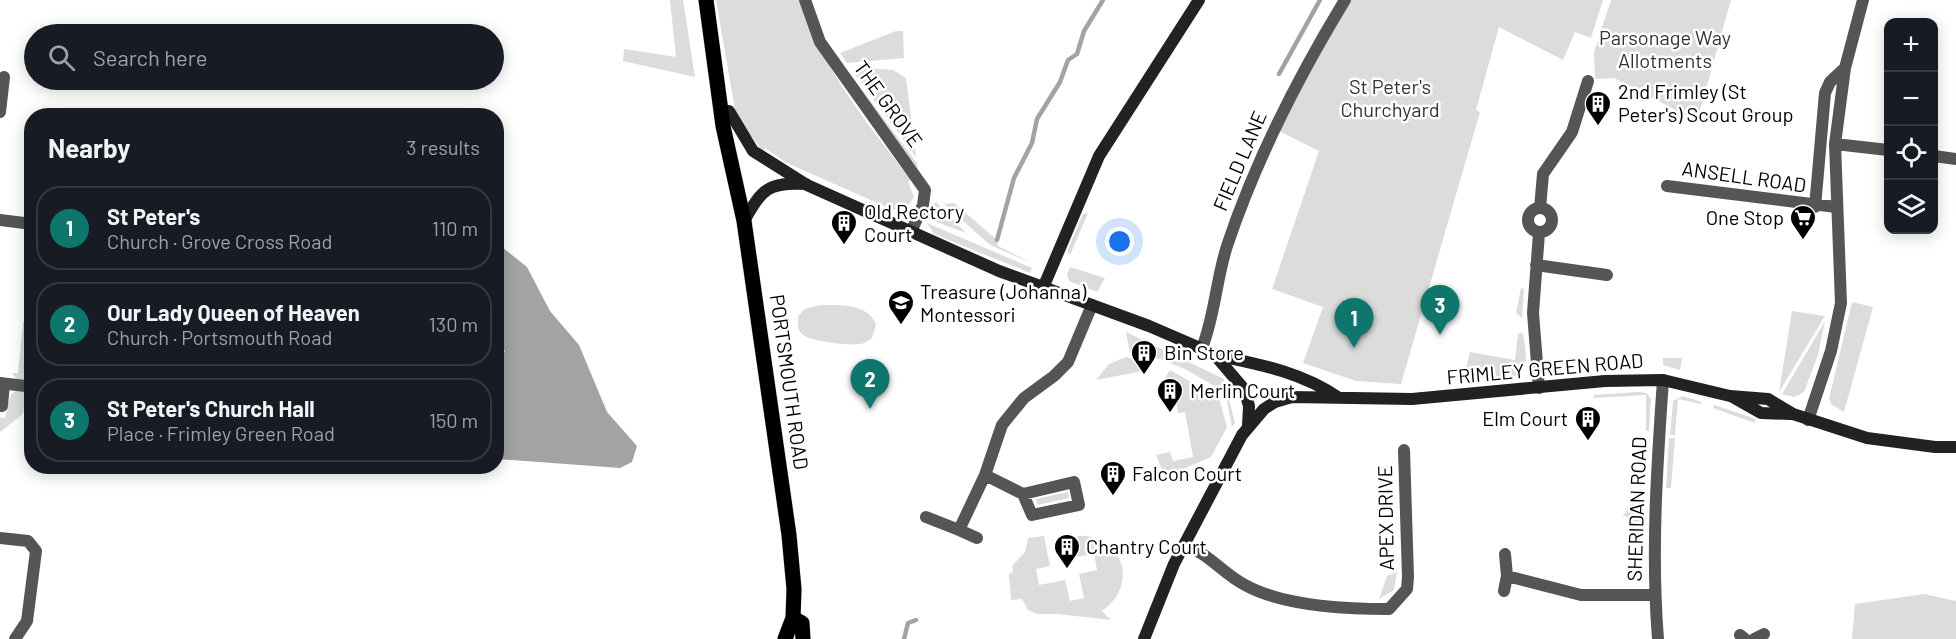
<!DOCTYPE html>
<html lang="en">
<head>
<meta charset="utf-8">
<style>
  body { margin:0; font-family:Barlow,sans-serif; background:#20242c; color:#f1f3f6 }
  .controls { position:absolute; right:18px; top:18px; display:grid; overflow:hidden; border-radius:12px; box-shadow:0 3px 15px #0003 }
  .controls button { width:54px; height:54px; display:grid; place-items:center; padding:0; border:0; border-bottom:2px solid #363941; background:#171b24; color:#f1f3f6; font:30px sans-serif }
  .you { position:absolute; left:1120px; top:242px; width:21px; height:21px; margin:-15px; border:4px solid #fff; border-radius:50%; background:#1a73e8; box-shadow:0 0 0 9px #1a73e833 }
  .badge { display:grid; place-items:center; width:39px; height:39px; border-radius:50%; background:#0f766e; color:#fff; font-size:20px; font-weight:700 }
  .pin { position:absolute; translate:-50% -50px; filter:drop-shadow(0 2px 3px #0008) }
  .pin::after { content:''; position:absolute; top:32px; width:21px; height:18px; background:inherit; clip-path:polygon(0 0,100% 0,50% 100%) }
  .list { margin:0; padding:0; list-style:none }
  h2 { display:flex; justify-content:space-between; align-items:center; height:78px; margin:0; padding:0 24px; font-size:26px }
  h2 small { font-size:20px; font-weight:400; color:#9ea1a6 }
  .list li { display:grid; grid-template-columns:39px 1fr auto; gap:18px; align-items:center; box-sizing:border-box; height:84px; margin:0 12px 12px; padding:0 12px; border:2px solid #363941; border-radius:24px }
  .list b { display:block; font-size:22px; white-space:nowrap }
  .list p { margin:0; font-size:20px; white-space:nowrap; color:#9ea1a6 }
  .list em { font-size:20px; font-style:normal; color:#9ea1a6 }
  .icon { flex:none; width:33px; height:33px; fill:none; stroke:currentColor; stroke-width:2; stroke-linecap:round; stroke-linejoin:round }
  .map { position:relative; flex:none; width:1956px; height:639px; overflow:hidden }
  .search { position:absolute; background:#171b24; box-shadow:0 3px 15px #0003; left:24px; top:24px; width:480px; height:66px; display:flex; align-items:center; gap:15px; box-sizing:border-box; padding:0 21px; border-radius:33px; color:#9ea1a6; font-size:22px }
  .panel { position:absolute; background:#171b24; box-shadow:0 3px 15px #0003; left:24px; top:108px; width:480px; height:366px; border-radius:24px }
  .map>svg:first-child { display:block }
  .green { fill:#dcdcdc }
  .water { fill:#a3a3a3 }
  .lines { fill:none; stroke-linecap:round; stroke-linejoin:round }
  .stream { stroke:#a3a3a3; stroke-width:4.5 }
  .primary-casing { stroke:#dbdbdb; stroke-width:16 }
  .street { stroke:#555; stroke-width:12 }
  .secondary { stroke:#222; stroke-width:12 }
  .primary { stroke:#000; stroke-width:15 }
  .labels { text-anchor:middle; stroke-width:5; stroke-linejoin:round; paint-order:stroke }
  .park-label { font-size:20px; fill:#333; stroke:#fff }
  .poi-label { font-size:20px; fill:#000; stroke:#fff; text-anchor:start }
  .street-label { font-size:20px; fill:#000; stroke:#fff }
</style>
</head>
<body>
<div class="map">
<svg width="1956" height="639" viewBox="0 0 1956 639">
  <rect width="100%" height="100%" fill="#fff"/>
  <path class="green" d="M670,0H683L695,77L623,61L624,49L676,57Z
    M716,0H799C822,67 868,125 911,180L908,182L914,197L908,206L893,210L787,163L765,148L763,152L736,115Z
    M1347,0H1603L1591,38L1575,32L1563,60L1499,27L1476,110L1480,112L1401,384L1356,381L1303,363L1323,307L1272,289L1319,151L1275,129Z
    M1611,0H1731L1697,121L1614,78L1595,79L1594,52Z
    M896,31H903L904,58L847,63L840,53Z
    M867,68L893,70L906,78L916,157L854,73Z
    M851,75L917,163L918,169L849,77Z
    M936,202L966,233L926,218L927,209Z
    M954,203L996,239L998,246L1034,264L990,245L944,204Z
    M1088,213L1070,255L1067,251L1083,214Z
    M927,223L1032,268L1030,273L934,234Z
    M1070,267L1105,278L1097,292L1069,281L1067,274Z
    M1521,288L1524,289L1522,318L1516,313Z
    M1852,302L1873,307L1844,412L1832,405L1829,399Z
    M820,305C839,305 867,303 876,324L872,338C868,341 864,344 859,344C849,346 809,341 802,334C797,330 798,322 798,316L805,309Z
    M1792,311L1825,316L1779,392Z
    M1825,321L1818,355L1804,392L1794,397L1782,394Z
    M23,322H31L27,380H17L12,373H18Z
    M1126,332L1224,379L1235,423L1232,427L1226,396L1221,390L1185,369L1160,359L1130,353Z
    M1523,333C1525,348 1531,367 1516,376L1463,380L1470,352L1515,360L1518,334Z
    M1126,357L1147,363L1148,370L1096,380L1109,364Z
    M1663,358H1682L1680,370L1663,365Z
    M1170,370L1219,398L1227,427L1211,457L1165,477L1156,455L1170,452L1173,461L1193,457L1185,412L1178,413L1173,382L1161,384Z
    M16,391L26,392L23,414L0,432V417L5,418L11,394Z
    M1637,392L1646,393L1651,398L1649,431H1646V395L1594,398V395Z
    M1683,396L1702,402L1701,404L1678,399L1675,435H1670L1673,401Z
    M1714,405L1756,419L1755,423L1713,408Z
    M1669,438H1675L1671,488H1666Z
    M1068,492L1069,498L1037,505L1036,499Z
    M1641,500L1644,501L1643,527L1629,524L1627,517L1622,515L1626,513L1628,506Z
    M1044,536L1050,566L1036,569L1039,585L1065,580L1070,601L1084,598L1079,574L1097,570L1094,554L1070,558L1078,536C1086,535 1094,537 1101,541C1131,556 1129,593 1102,611L1111,620L1058,614H1037L1028,610L1022,599L1011,600L1009,574L1013,572L1012,566L1025,552L1028,538Z
    M1397,572L1394,590L1379,599L1387,576Z
    M1924,594L1956,601V639H1852L1855,604Z"/>
  <path class="water" d="M497,243L527,267L550,311L579,345L607,412L637,446L632,462L620,468L497,459V354L505,352L497,335Z"/>
  <g class="lines">
    <path class="stream" d="M1279,74L1320,0
      M997,240L1014,178L1032,143L1037,119L1060,82L1068,60L1077,54L1084,31L1103,0
      M904,639L908,623L916,620"/>
    <defs>
      <path id="primary" d="M706,0L723,126L744,221L789,535L794,589L793,618L785,639
        M793,618L802,623L803,639"/>
    </defs>
    <use href="#primary" class="primary-casing"/>
    <path class="street" d="M805,0L820,42L925,190L923,205L911,232
      M0,112L4,77
      M1835,144L1888,150
      M1934,156L1956,159
      M1667,186L1836,207
      M1815,207L1825,93L1830,82L1845,68
      M1528 220a12 12 0 1 1 24 0a12 12 0 1 1-24 0Z
      M1540,208L1543,174L1572,132L1588,81
      M0,220L32,224
      M1539,233L1533,313L1539,388
      M1536,265L1607,275
      M1202,348C1215,315 1216,280 1227,246C1256,159 1297,79 1345,0
      M0,383L25,386
      M2,406L4,384
      M1808,420L1831,351L1841,303L1835,144L1845,68L1863,0
      M985,475L1023,494L1032,515L1079,505L1074,482L1023,494
      M926,517L959,530L985,475L1002,425L1024,398L1054,376L1068,362L1092,305
      M959,530L977,538
      M0,538L28,541L36,551L27,621L15,639
      M1184,545C1209,553 1222,573 1245,585C1283,606 1346,609 1389,609L1407,589L1408,577L1404,450
      M1505,554L1507,576
      M1504,591L1507,576L1581,595H1654
      M1740,635L1745,639
      M1658,639C1651,552 1657,466 1663,380
      M1754,639L1764,634"/>
    <path class="secondary" d="M729,111L753,151L807,185L999,271L1149,326L1214,354L1244,389L1249,406L1248,426
      M744,221C762,189 768,182 806,184
      M1043,288L1099,156L1199,0
      M1215,355C1258,364 1302,372 1339,398
      M1731,396L1761,413L1790,414
      M1144,639L1174,564L1242,435L1264,409L1275,402L1292,397L1412,399L1605,381L1663,380L1730,396L1768,399L1793,414L1867,438L1935,447H1956"/>
    <use href="#primary" class="primary"/>
  </g>
  <defs>
    <symbol id="building-pin" viewBox="-11 -11 22 30"><path d="M0 17L-7.5 6A9.5 9.5 0 1 1 7.5 6Z" fill="#000" stroke="#fff"/><path d="M-4-6H4V6H1V3H-1V6H-4ZM-2.5-4.3h1.7v1.8h-1.7ZM.8-4.3h1.7v1.8H.8ZM-2.5-1h1.7V.8h-1.7ZM.8-1h1.7V.8H.8Z" fill="#fff"/></symbol>
    <symbol id="supermarket-pin" viewBox="-11 -11 22 30"><path d="M0 17L-7.5 6A9.5 9.5 0 1 1 7.5 6Z" fill="#000" stroke="#fff"/><path d="M-6-5.5h2.5l.6 2H6L4.5 2H-2.5L-4.4-4H-6ZM-1.5 3.2a1.3 1.3 0 1 0 .1 0ZM3 3.2a1.3 1.3 0 1 0 .1 0Z" fill="#fff"/></symbol>
    <symbol id="school-pin" viewBox="-11 -11 22 30"><path d="M0 17L-7.5 6A9.5 9.5 0 1 1 7.5 6Z" fill="#000" stroke="#fff"/><path d="M0-5L7-2L0 1L-7-2ZM-4 1L0 2.5L4 1V4Q0 6-4 4Z" fill="#fff"/></symbol>
  </defs>
  <g fill-rule="evenodd">
    <use href="#building-pin" x="1583" y="89" width="30" height="40"/>
    <use href="#supermarket-pin" x="1788" y="203" width="30" height="40"/>
    <use href="#building-pin" x="829" y="208" width="30" height="40"/>
    <use href="#school-pin" x="886" y="288" width="30" height="40"/>
    <use href="#building-pin" x="1129" y="338" width="30" height="40"/>
    <use href="#building-pin" x="1155" y="376" width="30" height="40"/>
    <use href="#building-pin" x="1573" y="404" width="30" height="40"/>
    <use href="#building-pin" x="1098" y="459" width="30" height="40"/>
    <use href="#building-pin" x="1052" y="532" width="30" height="40"/>
  </g>
  <g class="labels">
    <g class="park-label">
      <text x="1665" y="45">Parsonage Way<tspan x="1665" dy="23">Allotments</tspan></text>
      <text x="1390" y="94">St Peter's<tspan x="1390" dy="23">Churchyard</tspan></text>
    </g>
    <g class="poi-label">
      <text x="1618" y="99">2nd Frimley (St<tspan x="1618" dy="23">Peter's) Scout Group</tspan></text>
      <text x="864" y="219">Old Rectory<tspan x="864" dy="23">Court</tspan></text>
      <text x="1784" y="225" text-anchor="end">One Stop</text>
      <text x="920" y="299">Treasure (Johanna)<tspan x="920" dy="23">Montessori</tspan></text>
      <text x="1164" y="360">Bin Store</text>
      <text x="1190" y="398">Merlin Court</text>
      <text x="1568" y="426" text-anchor="end">Elm Court</text>
      <text x="1132" y="481">Falcon Court</text>
      <text x="1086" y="554">Chantry Court</text>
    </g>
    <g class="street-label">
      <text transform="translate(888 104) rotate(54)" y="7">THE GROVE</text>
      <text transform="translate(1240 161) rotate(-67)" y="7">FIELD LANE</text>
      <text transform="translate(1744 177) rotate(8)" y="7">ANSELL ROAD</text>
      <text transform="translate(1545 369) rotate(-5)" y="7">FRIMLEY GREEN ROAD</text>
      <text transform="translate(789 382) rotate(82)" y="7">PORTSMOUTH ROAD</text>
      <text transform="translate(1637 509) rotate(-88)" y="7">SHERIDAN ROAD</text>
      <text transform="translate(1386 518) rotate(-91)" y="7">APEX DRIVE</text>
    </g>
  </g>
</svg>
<div class="controls">
<button>+</button>
<button>−</button>
<button><svg class="icon" aria-label="locate" viewBox="0 0 24 24"><circle cx="12" cy="12" r="6"/><path d="M12 2v4M12 18v4M2 12h4M18 12h4"/></svg></button>
<button><svg class="icon" aria-label="layers" viewBox="0 0 24 24"><path d="M12 4l9 5-9 5-9-5zM3 14l9 5 9-5"/></svg></button>
</div>
<div class="you"></div>
<div class="pin badge" style="left:1354px;top:348px">1</div>
<div class="pin badge" style="left:870px;top:409px">2</div>
<div class="pin badge" style="left:1440px;top:335px">3</div>
<div class="search"><svg class="icon" aria-label="search" viewBox="0 0 24 24"><circle cx="10" cy="10" r="6"/><path d="M15 15l6 6"/></svg>Search here</div>
<section class="panel">
<h2>Nearby<small>3 results</small></h2>
<ul class="list">
<li><span class="badge">1</span><div><b>St Peter's</b><p>Church · Grove Cross Road</p></div><em>110 m</em></li>
<li><span class="badge">2</span><div><b>Our Lady Queen of Heaven</b><p>Church · Portsmouth Road</p></div><em>130 m</em></li>
<li><span class="badge">3</span><div><b>St Peter's Church Hall</b><p>Place · Frimley Green Road</p></div><em>150 m</em></li>
</ul>
</section>
</div>
</body>
</html>
